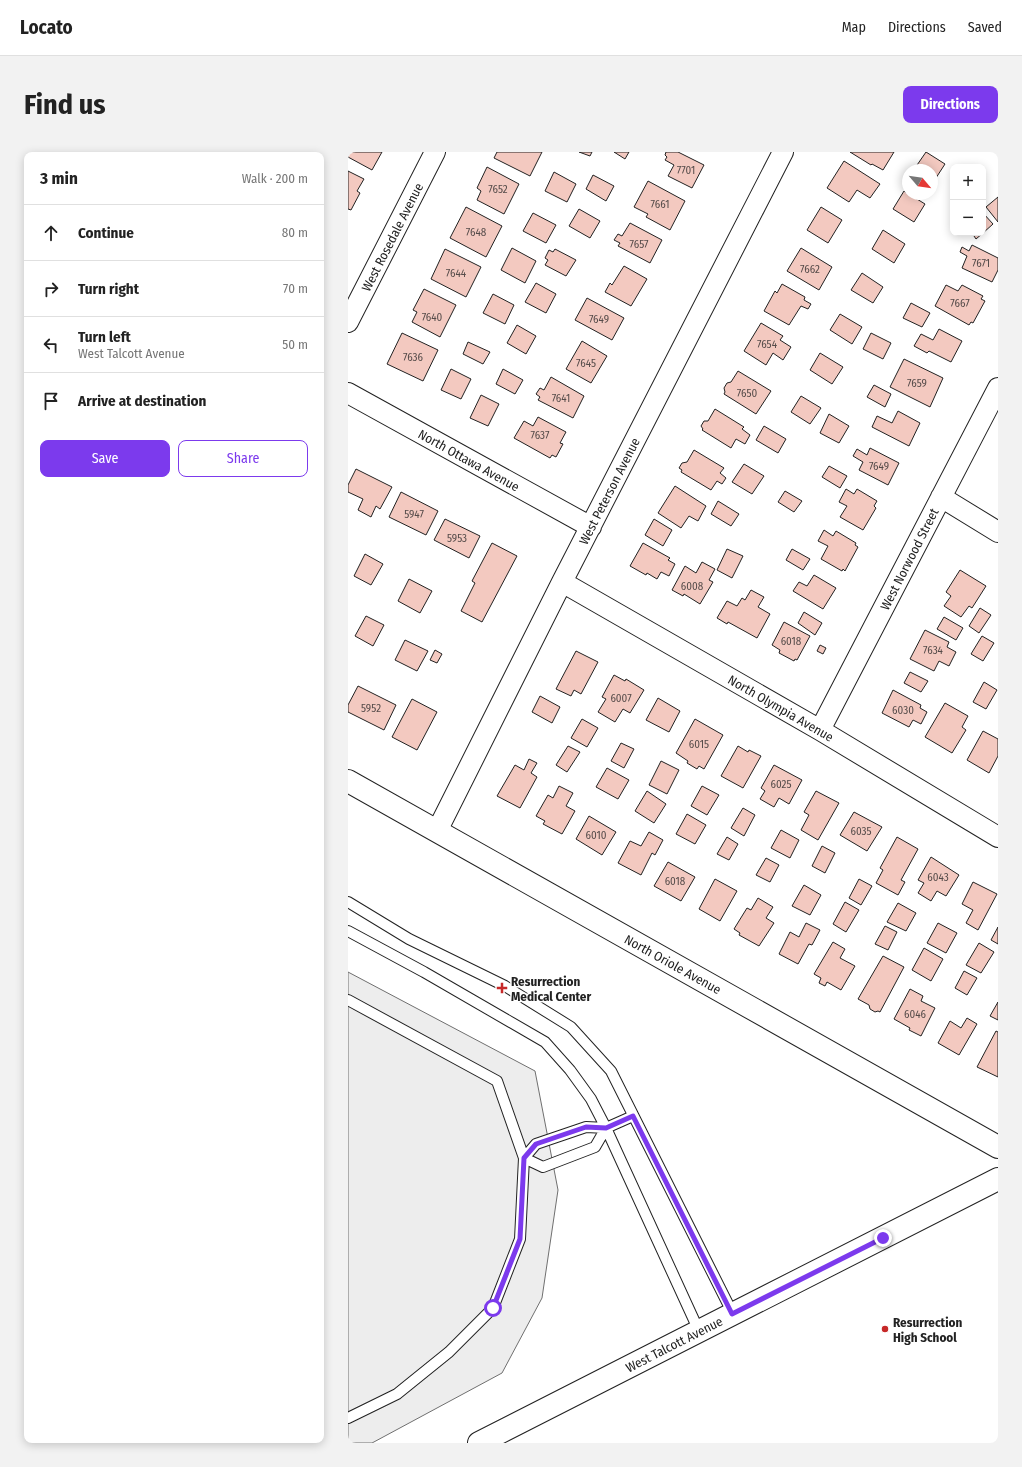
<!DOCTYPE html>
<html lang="en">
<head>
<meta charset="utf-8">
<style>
  body { margin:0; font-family:"Fira Sans Condensed",sans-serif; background:#f2f2f2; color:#222 }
  .controls { position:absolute; right:12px; top:12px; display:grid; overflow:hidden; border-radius:8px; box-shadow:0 2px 10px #0003 }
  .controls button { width:36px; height:36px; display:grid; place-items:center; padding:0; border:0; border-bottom:1px solid #e0e0e0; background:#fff; color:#222; font:20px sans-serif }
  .compass { position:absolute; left:554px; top:12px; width:36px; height:36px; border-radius:50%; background:#fff; box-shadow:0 2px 10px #0003; rotate:119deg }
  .stop { position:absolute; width:12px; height:12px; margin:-9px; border:3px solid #7c3aed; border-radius:50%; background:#fff }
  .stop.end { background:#7c3aed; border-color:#fff; box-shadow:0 1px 4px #0008 }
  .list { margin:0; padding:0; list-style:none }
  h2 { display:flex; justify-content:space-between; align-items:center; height:52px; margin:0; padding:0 16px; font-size:17px }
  h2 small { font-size:13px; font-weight:400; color:#767676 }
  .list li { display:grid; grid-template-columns:26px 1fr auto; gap:12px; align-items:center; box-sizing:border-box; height:56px; padding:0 16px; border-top:1px solid #e0e0e0 }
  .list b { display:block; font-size:15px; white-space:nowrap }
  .list p { margin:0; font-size:13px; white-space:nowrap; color:#767676 }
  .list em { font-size:13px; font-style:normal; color:#767676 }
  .actions { display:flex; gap:8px; padding:12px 16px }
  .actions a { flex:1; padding:9px 0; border:1px solid #7c3aed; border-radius:8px; text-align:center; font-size:14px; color:#7c3aed }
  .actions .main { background:#7c3aed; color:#fff }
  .icon { flex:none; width:22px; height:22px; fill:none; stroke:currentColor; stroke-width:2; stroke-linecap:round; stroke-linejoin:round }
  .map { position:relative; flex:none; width:650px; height:1291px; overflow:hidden; border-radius:8px }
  header { display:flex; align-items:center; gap:24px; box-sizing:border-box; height:56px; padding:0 20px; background:#fff; border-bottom:1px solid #e0e0e0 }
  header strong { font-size:19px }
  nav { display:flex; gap:22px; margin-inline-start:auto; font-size:14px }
  .intro { display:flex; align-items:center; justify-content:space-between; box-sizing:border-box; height:96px; padding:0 24px }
  h1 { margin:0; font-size:28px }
  .button { padding:10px 18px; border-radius:8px; background:#7c3aed; color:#fff; font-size:14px; font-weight:700 }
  main { display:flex; gap:24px; padding:0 24px }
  aside { flex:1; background:#fff; border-radius:8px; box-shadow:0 2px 10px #0003 }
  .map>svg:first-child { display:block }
  .parking { fill:#ededed; stroke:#6f6f6f }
  .building { fill:#f3c9c0; stroke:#222 }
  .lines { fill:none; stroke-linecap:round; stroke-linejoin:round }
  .lane-casing { stroke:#222; stroke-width:12 }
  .street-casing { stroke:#222; stroke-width:22 }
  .secondary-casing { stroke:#222; stroke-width:24 }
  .lane { stroke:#fff; stroke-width:10 }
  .street { stroke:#fff; stroke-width:20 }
  .secondary { stroke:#fff; stroke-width:22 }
  .route { stroke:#7c3aed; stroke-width:5 }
  .poi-dot { fill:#c62828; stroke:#fff; stroke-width:1.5 }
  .labels { text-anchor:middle; stroke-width:3; stroke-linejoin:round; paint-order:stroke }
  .number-label { font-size:11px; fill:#564c4a }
  .street-label { font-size:13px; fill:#222; stroke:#fff }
  .poi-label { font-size:13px; font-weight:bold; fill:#222; stroke:#fff; text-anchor:start }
</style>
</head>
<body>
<header>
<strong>Locato</strong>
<nav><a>Map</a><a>Directions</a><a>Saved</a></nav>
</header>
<div class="intro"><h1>Find us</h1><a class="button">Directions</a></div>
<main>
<aside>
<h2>3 min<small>Walk · 200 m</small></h2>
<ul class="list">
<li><svg class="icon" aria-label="ahead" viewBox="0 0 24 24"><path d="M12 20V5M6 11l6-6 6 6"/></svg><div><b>Continue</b></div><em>80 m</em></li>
<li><svg class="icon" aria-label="right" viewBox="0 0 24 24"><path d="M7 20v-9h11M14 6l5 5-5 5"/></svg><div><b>Turn right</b></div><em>70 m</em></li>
<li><svg class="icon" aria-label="left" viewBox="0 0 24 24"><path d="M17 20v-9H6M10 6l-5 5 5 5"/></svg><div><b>Turn left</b><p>West Talcott Avenue</p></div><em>50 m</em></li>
<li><svg class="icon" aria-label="arrive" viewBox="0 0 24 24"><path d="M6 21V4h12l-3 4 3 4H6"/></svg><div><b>Arrive at destination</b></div></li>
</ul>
<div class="actions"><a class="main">Save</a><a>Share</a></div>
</aside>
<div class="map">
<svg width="650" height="1291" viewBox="0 0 650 1291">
  <rect width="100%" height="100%" fill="#fff"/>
  <path class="parking" d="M0,820L187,919L210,1038L194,1146L154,1221L24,1291H0Z"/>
  <path class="building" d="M0,0H34L24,18L0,5Z
    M149,0H194L182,24L146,6Z
    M231,0H244L242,4Z
    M266,0H281L277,7Z
    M318,0H330L356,13L344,36L320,24L326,13L317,8L319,5L317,3Z
    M502,0H546L535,18L524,12L523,13Z
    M578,0L597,12L586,29L584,28V18H569L567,16Z
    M496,9L532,32L522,46L509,38L501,50L479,36Z
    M139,15L171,32L156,62L129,48L133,39L129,36Z
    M0,19L16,27L9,39L12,41L3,58L0,57Z
    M206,20L228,32L219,50L197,39Z
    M245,23L266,34L258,49L238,37Z
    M300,29L337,49L322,78L298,65L300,62L286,55Z
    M556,39L577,52L566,70L545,57Z
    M650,45V70L638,55Z
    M118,55L154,74L138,105L102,86Z
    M473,55L494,68L480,91L459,78Z
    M231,57L252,69L242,86L221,74Z
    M185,61L208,73L198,91L175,79Z
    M635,61L645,72L635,81Z
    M282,71L314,88L302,111L270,94L272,91L266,88L270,82L274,84Z
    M535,78L557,92L546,111L524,97Z
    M624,81H635L628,87Z
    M624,93L650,106V118L644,130L614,116L619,104L612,100L614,95L621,99Z
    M164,96L188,109L177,131L153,118Z
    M453,96L484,115L471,138L439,119Z
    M97,97L133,115L118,145L83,127Z
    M207,97L228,108L218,124L197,113L200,108L197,106L201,98L205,100Z
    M276,114L299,127L283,154L257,140L262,131L264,133Z
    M514,121L535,135L525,151L503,138Z
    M188,131L208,142L198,161L177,150Z
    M434,132L457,145L456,148L463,152L460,157L453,154L441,173L416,159L427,139L429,141Z
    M598,133L610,139L614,133L635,144L633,147L637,149L625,171L623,170L621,173L587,154Z
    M76,137L108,153L92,185L64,170L69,160L65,158Z
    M145,142L166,153L157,172L135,161Z
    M239,146L276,166L264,188L227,168Z
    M563,151L582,161L574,175L555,166Z
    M492,162L514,175L504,192L482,178Z
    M413,171L435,184L432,188L443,195L435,208L425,201L418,213L396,199Z
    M169,173L188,184L178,202L159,191Z
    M591,177L614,189L603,210L581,199L579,201L566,194L573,182L585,188Z
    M54,181L90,198L75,229L39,212Z
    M523,181L543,191L535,207L515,197Z
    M234,189L259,204L243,231L218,217Z
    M120,190L142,200L135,212L115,202Z
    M472,201L495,215L484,232L462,218Z
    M556,207L595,226L582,255L542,235Z
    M103,217L123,227L113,247L93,238Z
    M155,217L175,228L167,242L148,232Z
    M390,219L423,239L408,262L376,242L377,240L376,236L379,231L383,230Z
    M203,225L236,244L225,266L190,248L192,245L188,242L192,236L196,238Z
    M526,233L543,242L537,255L519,245Z
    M133,243L151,252L140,274L122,266Z
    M453,244L473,256L462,272L443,260Z
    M367,257L396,275L394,277L402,283L397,292L388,287L383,296L354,278L355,277L353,274L356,269H360Z
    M550,259L572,271L561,294L524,275L529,264L544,271Z
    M481,262L501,274L491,291L472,281Z
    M190,265L218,280L212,291L215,292L208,305L204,303L202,306L166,286L176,269L185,274Z
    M416,274L438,287L430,301L408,288Z
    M522,296L551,311L540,333L511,318L515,310L505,304L509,297L519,303Z
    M346,298L376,316L372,321L378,326L374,332L369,329L363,338L333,320L334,318L331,316L334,311L339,310Z
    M396,312L416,324L404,342L384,330Z
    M481,314L499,324L492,336L474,325Z
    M8,317L44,335L32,357L28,354L23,365L10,358L15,347L0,340V333Z
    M327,334L358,354L350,369L341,364L333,376L310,361Z
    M498,337L506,342L509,337L529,349L526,354L528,356L515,378L492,365L499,354L491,350Z
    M437,339L454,349L446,360L430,350Z
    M53,340L90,359L78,383L41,365Z
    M370,349L391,362L383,374L363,362Z
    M97,367L132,384L121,406L86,388Z
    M306,367L324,378L315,394L297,383Z
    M476,378L485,384L488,379L508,391L507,393L510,395L497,419L495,417L494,419L473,407L480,394L470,389Z
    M144,391L169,404L134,470L113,459L127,431L124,429Z
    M295,391L322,406L320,408L327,412L321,424L313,420L309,427L299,421L298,423L282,414Z
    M379,397L395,404L384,426L369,418Z
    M444,397L462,407L455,418L438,408Z
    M17,402L35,412L23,433L6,424Z
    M354,410L367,417L361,428L365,430L352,452L336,442L335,444L324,438L337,414L348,421Z
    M612,418L638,434L624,456L621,454L613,465L596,454L603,444L598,440Z
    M466,423L488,436L475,457L445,439L451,430L459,434Z
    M61,427L84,439L72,461L50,449Z
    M403,438L416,445L410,455L422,462L409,486L380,470L379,472L369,466L379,449L389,454L394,446L397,448Z
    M632,456L643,463L631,481L621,474Z
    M456,460L474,471L467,483L450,471Z
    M18,464L36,473L25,494L7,484Z
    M596,465L615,476L608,488L589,477Z
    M436,470L462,484L449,508L447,507L446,509L431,501L432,498L424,493Z
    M577,478L601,490L599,495L608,500L601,514L591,509L586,519L562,507Z
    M634,484L646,491L635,509L623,502Z
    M57,488L80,499L69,519L47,508Z
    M472,493L478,496L475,502L469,499Z
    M87,498L94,502L89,511L82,508Z
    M228,499L250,510L233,542L226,538L223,544L208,537Z
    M562,520L580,529L573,540L556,531Z
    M266,523L277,529L278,527L296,538L282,561L275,557L267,570L250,560L258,547L254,545Z
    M636,530L649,538L638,557L625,550Z
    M10,534L48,553L36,578L0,560V553Z
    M545,538L573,553L572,556L579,560L573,572L565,568L561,575L534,561Z
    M192,544L212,555L204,571L184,560Z
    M310,546L332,559L321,580L298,568Z
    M64,547L89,560L69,598L44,585Z
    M597,551L620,564L614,575L618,578L604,601L577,585Z
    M234,567L250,576L239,595L223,586Z
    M347,567L375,583L356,617L351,614L349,617L339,611L340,609L328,601Z
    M635,579L650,587V604L641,621L619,608Z
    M273,591L286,597L276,616L263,609Z
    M220,594L232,600L219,620L208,613Z
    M390,594L400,600L401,598L413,604L395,636L373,624Z
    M181,607L189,611L183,621L189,625L172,656L149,644L167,613L176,618Z
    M313,609L331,618L319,642L301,633Z
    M426,613L454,628L441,652L431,646L426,655L412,647L417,639L413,636Z
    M259,616L281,628L270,647L248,635Z
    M211,634L225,641L218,654L227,659L214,682L195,672L197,669L188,664L200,643L205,646Z
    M354,634L371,643L359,663L343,654Z
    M299,639L318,652L306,671L287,659Z
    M468,639L491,651L470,688L453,678L461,663L456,660Z
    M395,656L407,663L396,684L383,676Z
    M506,660L534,675L519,699L492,683Z
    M339,662L358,673L347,692L328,682Z
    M241,664L268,680L254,703L228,687Z
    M433,678L451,688L442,706L423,696Z
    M301,680L315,688L307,703L304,701L293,723L270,711L282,689L293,694Z
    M379,685L390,692L381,708L369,702Z
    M549,685L570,697L553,728L557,730L550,743L528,731L535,718L532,716Z
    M474,694L487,701L477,721L464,714Z
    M583,705L611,723L598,744L589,739L583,749L570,741L576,731L570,728Z
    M418,706L431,713L422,730L408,723Z
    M320,710L347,725L333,749L306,734Z
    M367,727L389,739L372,769L351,757Z
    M511,727L524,734L513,753L501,746Z
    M625,730L649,742L630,778L618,771L625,758L614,752Z
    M456,733L473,743L462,763L444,754Z
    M410,746L425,755L418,766L426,771L411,794L391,783L392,781L386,777L399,756L403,758Z
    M497,750L511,758L498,780L485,772Z
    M550,751L568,761L558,779L539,770Z
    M458,771L472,778L464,793L461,792L450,812L431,802L442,780L451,785Z
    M590,771L609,781L598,801L579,791Z
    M537,774L549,780L540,798L527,792Z
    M650,775V792L643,788Z
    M485,790L497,797L492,806L507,814L493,838L479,830L477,834L471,831L473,826L466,822Z
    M631,791L646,800L633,821L618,813Z
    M576,796L595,807L583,829L564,818Z
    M535,804L556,815L532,860L530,859L527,860L522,857L521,853L510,847Z
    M616,819L629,826L619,843L607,836Z
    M562,837L575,844L573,849L587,856L573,884L561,878L562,876L546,867Z
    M650,850V868L642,864Z
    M619,866L629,872L611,903L590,891L602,869L613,876Z
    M648,879L650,880V925L629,915Z"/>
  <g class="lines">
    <defs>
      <path id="lane" d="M0,750L61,787L157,834L223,875L263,919L385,1162
        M0,779L76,820L197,890L222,918L243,947L258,976L351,1179
        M0,848L149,929L176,1006L172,1087L145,1156L101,1200L49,1242L0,1266
        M176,1006L188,992L238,975L258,976L285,964
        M176,1006L195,1015L247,995L258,976"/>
      <path id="street" d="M0,170L87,0
        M0,241L243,375
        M593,345L650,380
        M214,430L472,578L650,685
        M472,578L650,236
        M89,679L214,430L435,0"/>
      <path id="secondary" d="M0,629L650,995
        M131,1291L650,1027"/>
    </defs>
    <use href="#lane" class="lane-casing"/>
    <use href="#street" class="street-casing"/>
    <use href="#secondary" class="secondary-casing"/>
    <use href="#lane" class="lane"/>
    <use href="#street" class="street"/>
    <use href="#secondary" class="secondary"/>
  </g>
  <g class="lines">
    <path class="route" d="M145,1156L172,1087L176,1006L188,992L238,975L258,976L285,964L384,1162L535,1086"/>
  </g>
  <g class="poi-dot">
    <path d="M152 830h4v4h4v4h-4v4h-4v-4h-4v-4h4z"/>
    <circle cx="537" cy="1177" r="4"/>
  </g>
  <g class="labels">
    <g class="number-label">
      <text x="338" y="22">7701</text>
      <text x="150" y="41">7652</text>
      <text x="312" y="56">7661</text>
      <text x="128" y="84">7648</text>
      <text x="291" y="96">7657</text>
      <text x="633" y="115">7671</text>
      <text x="462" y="121">7662</text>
      <text x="108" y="125">7644</text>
      <text x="612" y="155">7667</text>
      <text x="84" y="169">7640</text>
      <text x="251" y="171">7649</text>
      <text x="419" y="196">7654</text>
      <text x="65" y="209">7636</text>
      <text x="238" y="215">7645</text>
      <text x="569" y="235">7659</text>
      <text x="399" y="245">7650</text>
      <text x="213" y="250">7641</text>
      <text x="192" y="287">7637</text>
      <text x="531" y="318">7649</text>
      <text x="66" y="366">5947</text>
      <text x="109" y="390">5953</text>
      <text x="344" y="438">6008</text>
      <text x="443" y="493">6018</text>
      <text x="585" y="502">7634</text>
      <text x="273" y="550">6007</text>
      <text x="23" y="560">5952</text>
      <text x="555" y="562">6030</text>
      <text x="351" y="596">6015</text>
      <text x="433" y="636">6025</text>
      <text x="513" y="683">6035</text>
      <text x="248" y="687">6010</text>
      <text x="590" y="729">6043</text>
      <text x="327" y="733">6018</text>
      <text x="567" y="866">6046</text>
    </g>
    <g class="street-label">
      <text transform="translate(44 85) rotate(-63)" y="5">West Rosedale Avenue</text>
      <text transform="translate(121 308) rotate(29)" y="5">North Ottawa Avenue</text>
      <text transform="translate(261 339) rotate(-63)" y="5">West Peterson Avenue</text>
      <text transform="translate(561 407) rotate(-63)" y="5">West Norwood Street</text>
      <text transform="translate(433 556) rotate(30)" y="5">North Olympia Avenue</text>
      <text transform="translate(325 812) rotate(29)" y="5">North Oriole Avenue</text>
      <text transform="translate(326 1192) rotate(-27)" y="5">West Talcott Avenue</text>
    </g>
    <g class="poi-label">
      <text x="163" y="834">Resurrection<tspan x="163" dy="15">Medical Center</tspan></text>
      <text x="545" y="1175">Resurrection<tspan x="545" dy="15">High School</tspan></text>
    </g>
  </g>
</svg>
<div class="controls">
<button>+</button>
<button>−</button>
</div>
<svg class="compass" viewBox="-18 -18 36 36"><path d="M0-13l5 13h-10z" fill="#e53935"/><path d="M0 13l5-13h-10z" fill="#767676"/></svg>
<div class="stop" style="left:145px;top:1156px"></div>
<div class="stop end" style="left:535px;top:1086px"></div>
</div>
</main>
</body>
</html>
